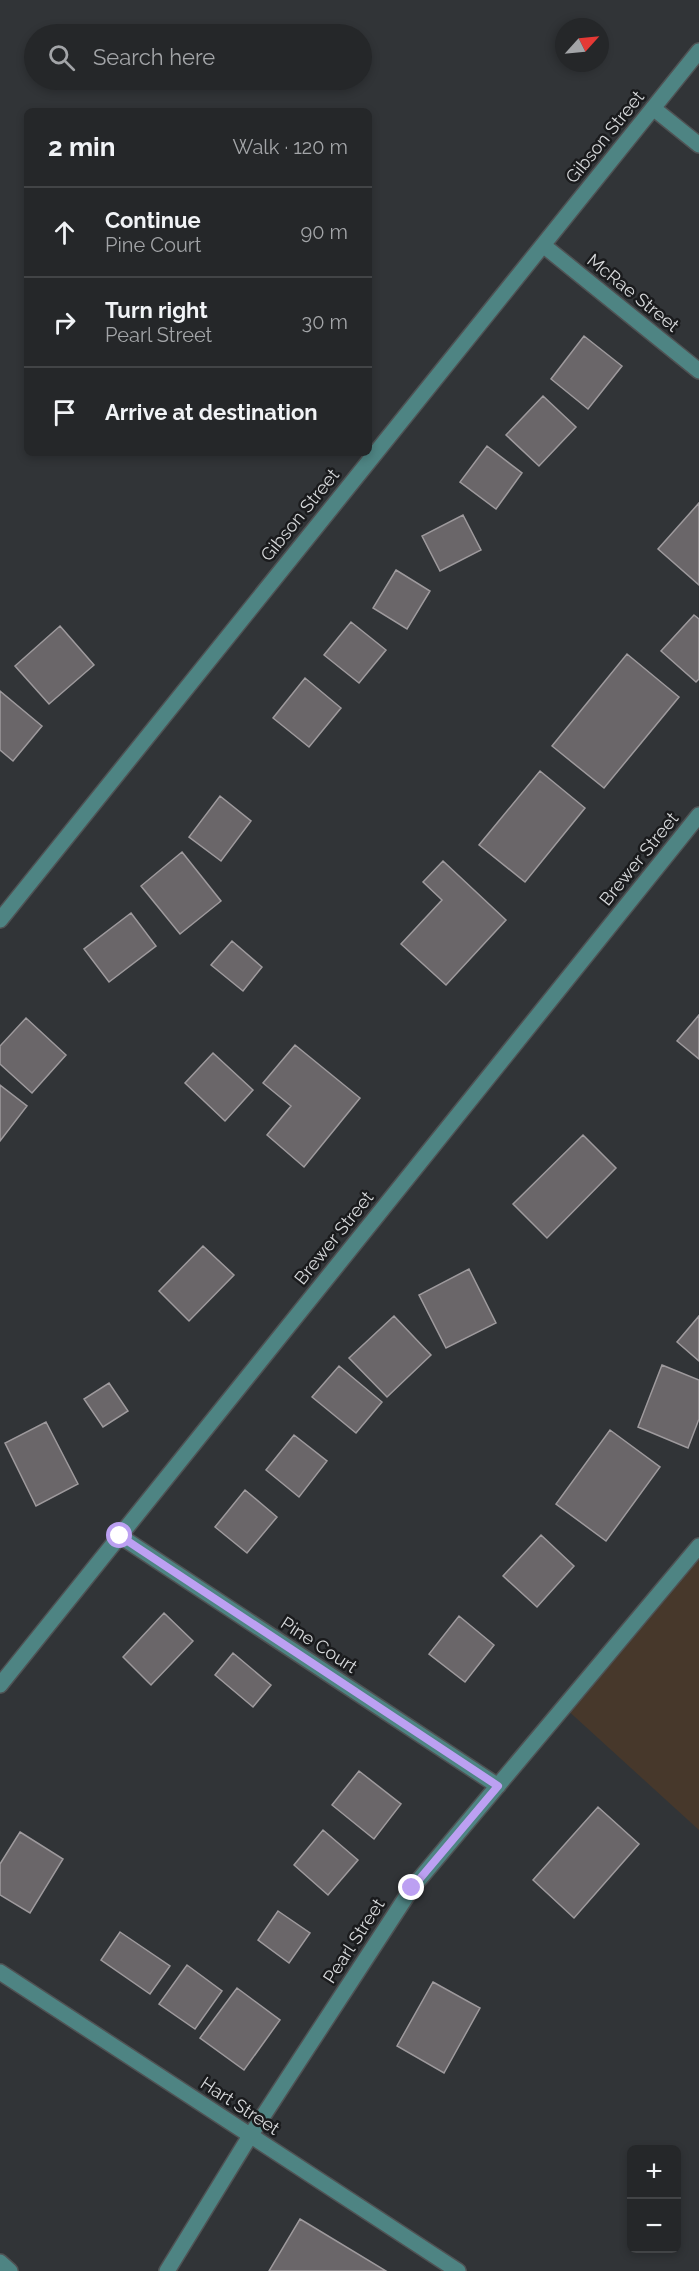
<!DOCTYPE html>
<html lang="en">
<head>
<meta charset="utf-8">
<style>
  body { margin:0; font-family:Raleway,sans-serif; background:#2d2f31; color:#f1f3f6 }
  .controls { position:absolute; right:18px; bottom:18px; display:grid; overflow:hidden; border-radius:9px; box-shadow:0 3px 9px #0003 }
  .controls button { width:54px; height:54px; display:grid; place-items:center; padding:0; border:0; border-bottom:2px solid #424446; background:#252729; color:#f1f3f6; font:30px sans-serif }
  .compass { position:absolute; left:555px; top:18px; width:54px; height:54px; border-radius:50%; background:#252729; box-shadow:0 3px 9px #0003; rotate:63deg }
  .stop { position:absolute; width:18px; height:18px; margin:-14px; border:4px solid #bca0f2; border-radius:50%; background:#fff }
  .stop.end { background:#bca0f2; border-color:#fff; box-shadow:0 2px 6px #0008 }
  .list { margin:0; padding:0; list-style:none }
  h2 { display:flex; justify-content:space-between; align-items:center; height:78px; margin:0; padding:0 24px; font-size:26px }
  h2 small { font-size:20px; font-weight:400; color:#a3a5a8 }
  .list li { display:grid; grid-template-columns:39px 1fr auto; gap:18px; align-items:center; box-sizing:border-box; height:90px; padding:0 24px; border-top:2px solid #424446 }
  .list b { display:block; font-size:22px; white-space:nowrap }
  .list p { margin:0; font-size:20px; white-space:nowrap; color:#a3a5a8 }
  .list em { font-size:20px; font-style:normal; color:#a3a5a8 }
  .icon { flex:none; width:33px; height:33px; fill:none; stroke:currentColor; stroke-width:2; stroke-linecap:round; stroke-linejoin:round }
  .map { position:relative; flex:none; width:699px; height:2271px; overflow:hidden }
  .search { position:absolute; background:#252729; box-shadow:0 3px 9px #0003; left:24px; top:24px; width:348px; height:66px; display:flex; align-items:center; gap:15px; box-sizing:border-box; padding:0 21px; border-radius:33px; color:#a3a5a8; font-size:22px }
  .panel { position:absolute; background:#252729; box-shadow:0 3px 9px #0003; left:24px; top:108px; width:348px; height:348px; border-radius:9px }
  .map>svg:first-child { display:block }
  .education { fill:#47382b }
  .building { fill:#6a6669; stroke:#9e9a9d; stroke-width:1.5 }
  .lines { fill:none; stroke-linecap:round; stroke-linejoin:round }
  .minor-casing { stroke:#4f5254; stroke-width:18 }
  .minor { stroke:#4e8483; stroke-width:15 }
  .route { stroke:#bca0f2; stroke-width:8 }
  .labels { text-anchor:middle; stroke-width:5; stroke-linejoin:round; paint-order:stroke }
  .street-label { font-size:18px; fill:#d6d8da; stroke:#1a1b1d }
</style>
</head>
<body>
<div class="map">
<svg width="699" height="2271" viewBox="0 0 699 2271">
  <rect width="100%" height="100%" fill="#313437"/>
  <path class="education" d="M699,1546V1830L564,1707Z"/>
  <path class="building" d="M584,336L622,366L588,409L551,379Z
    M543,396L576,427L539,466L506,435Z
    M487,446L522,473L496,509L460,482Z
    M699,503V585L658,549Z
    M463,515L481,550L440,571L422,536Z
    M396,570L430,591L407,629L373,608Z
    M694,615L699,619V679L696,682L661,651Z
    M351,622L386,650L359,683L324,655Z
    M60,626L94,665L49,704L15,666Z
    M627,654L679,697L604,788L552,746Z
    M305,678L341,708L309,747L273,718Z
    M0,691L42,726L13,761L0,750Z
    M540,771L585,808L525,882L479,845Z
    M220,796L251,821L221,861L189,837Z
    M182,852L221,901L180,934L141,886Z
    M443,861L506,920L446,985L401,944L442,900L423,882Z
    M131,913L156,946L109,982L84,949Z
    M232,941L262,967L243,991L211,965Z
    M699,1015V1059L677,1041Z
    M26,1018L66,1055L32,1093L0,1064V1046Z
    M295,1045L360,1098L304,1167L267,1135L291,1106L263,1083Z
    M213,1053L253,1090L225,1121L185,1083Z
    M0,1085L27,1106L0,1141Z
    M583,1135L616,1168L547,1238L513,1204Z
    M203,1246L234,1275L189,1321L159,1291Z
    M469,1269L496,1323L446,1348L419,1295Z
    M394,1316L431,1355L387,1397L349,1358Z
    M699,1316V1361L677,1342Z
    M662,1365L699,1380V1419L688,1448L638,1427Z
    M339,1366L382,1402L356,1433L312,1397Z
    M109,1383L128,1411L103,1427L84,1399Z
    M46,1422L78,1484L36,1506L5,1443Z
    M610,1430L660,1467L606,1541L556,1504Z
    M294,1435L327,1461L299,1497L266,1470Z
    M245,1490L277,1517L247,1553L215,1527Z
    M541,1535L574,1566L537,1607L503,1576Z
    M164,1613L193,1641L151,1685L123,1657Z
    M459,1616L494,1645L465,1682L429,1654Z
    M233,1653L271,1685L253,1707L215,1675Z
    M359,1771L401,1804L374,1839L332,1805Z
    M598,1807L639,1844L574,1918L533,1880Z
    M323,1830L358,1860L328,1895L294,1865Z
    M20,1832L63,1859L30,1913L0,1895V1864Z
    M278,1911L310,1933L289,1963L258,1940Z
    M120,1932L170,1966L150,1994L101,1960Z
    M187,1965L222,1991L195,2029L159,2004Z
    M433,1982L480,2008L444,2073L397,2046Z
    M237,1988L280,2020L244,2070L200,2038Z
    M300,2219L386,2271H269Z"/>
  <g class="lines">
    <defs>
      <path id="minor" d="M653,108L699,145
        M543,245L699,371
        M0,920L699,51
        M120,1536L498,1786
        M0,1685L699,815
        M0,1972L458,2271
        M0,2262L10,2271
        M167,2271L250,2136L412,1888L699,1546"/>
    </defs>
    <use href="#minor" class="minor-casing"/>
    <use href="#minor" class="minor"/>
  </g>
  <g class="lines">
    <path class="route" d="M120,1536L498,1786L412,1888"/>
  </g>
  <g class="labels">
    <g class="street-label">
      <text transform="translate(605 137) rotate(-51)" y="6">Gibson Street</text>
      <text transform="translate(633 293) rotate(39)" y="6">McRae Street</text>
      <text transform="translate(300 515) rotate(-51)" y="6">Gibson Street</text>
      <text transform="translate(639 859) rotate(-51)" y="6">Brewer Street</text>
      <text transform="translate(334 1238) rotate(-51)" y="6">Brewer Street</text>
      <text transform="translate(319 1645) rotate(33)" y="6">Pine Court</text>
      <text transform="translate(354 1941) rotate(-57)" y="6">Pearl Street</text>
      <text transform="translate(240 2106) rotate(33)" y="6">Hart Street</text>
    </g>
  </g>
</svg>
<div class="controls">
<button>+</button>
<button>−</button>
</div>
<svg class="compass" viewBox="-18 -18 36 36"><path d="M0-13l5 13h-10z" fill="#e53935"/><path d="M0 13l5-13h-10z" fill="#a3a5a8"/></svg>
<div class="stop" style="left:120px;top:1536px"></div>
<div class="stop end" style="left:412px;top:1888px"></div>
<div class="search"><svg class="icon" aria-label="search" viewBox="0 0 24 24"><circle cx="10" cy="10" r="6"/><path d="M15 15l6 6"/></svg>Search here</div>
<section class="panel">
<h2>2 min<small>Walk · 120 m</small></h2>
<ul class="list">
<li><svg class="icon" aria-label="ahead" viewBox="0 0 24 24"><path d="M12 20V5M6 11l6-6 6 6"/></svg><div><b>Continue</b><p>Pine Court</p></div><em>90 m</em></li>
<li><svg class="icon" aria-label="right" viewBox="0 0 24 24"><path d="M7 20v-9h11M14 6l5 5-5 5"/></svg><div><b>Turn right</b><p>Pearl Street</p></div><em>30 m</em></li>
<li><svg class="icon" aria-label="arrive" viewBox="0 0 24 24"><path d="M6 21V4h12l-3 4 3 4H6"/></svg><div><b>Arrive at destination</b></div></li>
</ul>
</section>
</div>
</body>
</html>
